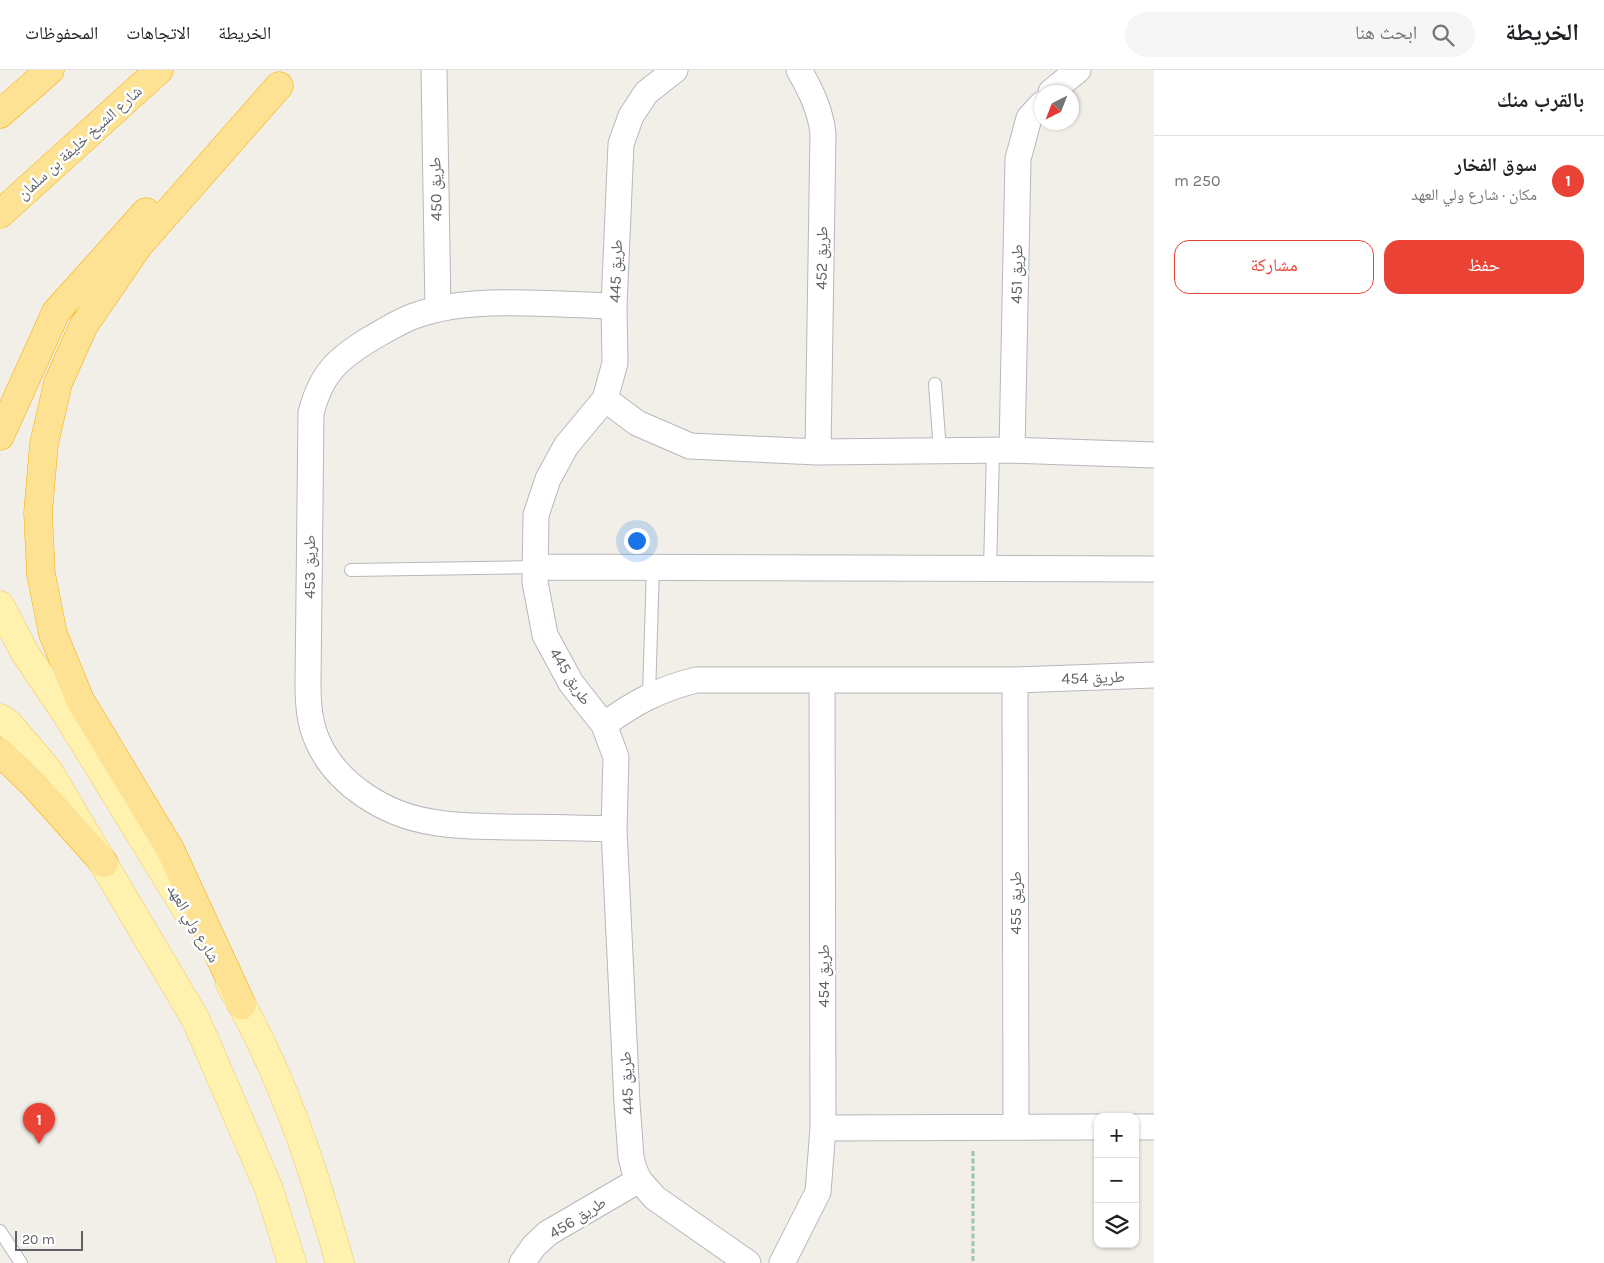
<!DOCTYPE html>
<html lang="ar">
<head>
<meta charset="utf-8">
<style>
  body { margin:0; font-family:Karla,"Noto Naskh Arabic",sans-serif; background:#f6f6f6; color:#202124; direction:rtl }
  .controls { position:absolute; right:15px; bottom:15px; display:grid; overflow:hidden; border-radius:10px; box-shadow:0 1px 4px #0004 }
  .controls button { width:45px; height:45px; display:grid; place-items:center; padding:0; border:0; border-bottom:1px solid #e0e0e0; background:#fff; color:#202124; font:25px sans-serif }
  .compass { position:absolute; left:1034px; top:15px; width:45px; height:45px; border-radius:50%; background:#fff; box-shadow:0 1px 4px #0004; rotate:222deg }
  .scale { position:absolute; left:15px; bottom:12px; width:68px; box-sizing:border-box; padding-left:5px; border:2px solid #5f6368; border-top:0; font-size:14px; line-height:18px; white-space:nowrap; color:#5f6368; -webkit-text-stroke:4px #fff; paint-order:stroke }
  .you { position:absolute; left:636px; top:470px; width:18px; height:18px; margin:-12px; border:4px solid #fff; border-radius:50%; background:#1a73e8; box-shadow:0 0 0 8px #1a73e833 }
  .badge { display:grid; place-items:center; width:32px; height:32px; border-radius:50%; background:#ea4335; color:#fff; font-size:16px; font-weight:700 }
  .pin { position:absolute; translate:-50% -41px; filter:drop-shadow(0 1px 2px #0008) }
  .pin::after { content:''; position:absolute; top:26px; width:18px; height:15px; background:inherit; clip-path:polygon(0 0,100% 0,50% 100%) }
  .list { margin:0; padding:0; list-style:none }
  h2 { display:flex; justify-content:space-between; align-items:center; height:65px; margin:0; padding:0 20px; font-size:21px }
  h2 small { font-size:16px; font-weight:400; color:#757577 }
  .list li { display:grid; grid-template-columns:32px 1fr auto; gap:15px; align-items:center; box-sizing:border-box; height:90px; padding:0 20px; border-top:1px solid #e0e0e0 }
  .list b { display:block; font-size:19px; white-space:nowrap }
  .list p { margin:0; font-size:16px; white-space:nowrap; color:#757577 }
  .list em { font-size:16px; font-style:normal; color:#757577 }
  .actions { display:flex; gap:10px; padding:15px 20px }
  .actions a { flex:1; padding:11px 0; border:1px solid #ea4335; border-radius:15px; text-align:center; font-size:18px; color:#ea4335 }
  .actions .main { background:#ea4335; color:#fff }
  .icon { flex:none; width:28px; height:28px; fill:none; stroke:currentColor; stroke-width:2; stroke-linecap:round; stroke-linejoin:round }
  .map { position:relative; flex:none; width:1154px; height:1193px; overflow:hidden; direction:ltr }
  header { display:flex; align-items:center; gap:30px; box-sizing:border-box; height:70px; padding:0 25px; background:#fff; border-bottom:1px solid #e0e0e0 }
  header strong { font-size:24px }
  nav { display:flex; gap:28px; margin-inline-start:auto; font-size:18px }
  .search { width:350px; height:45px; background:#f6f6f6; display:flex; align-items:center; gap:12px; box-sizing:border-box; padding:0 18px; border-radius:28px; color:#757577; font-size:19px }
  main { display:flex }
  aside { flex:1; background:#fff }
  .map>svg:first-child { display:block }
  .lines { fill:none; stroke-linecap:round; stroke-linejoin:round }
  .lane-casing { stroke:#b5b8bc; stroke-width:14 }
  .street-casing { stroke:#b5b8bc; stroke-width:27 }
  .primary-casing { stroke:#f2c960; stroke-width:29 }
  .highway-casing { stroke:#f9ab00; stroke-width:29 }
  .path { stroke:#9cc7a9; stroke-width:3; stroke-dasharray:5 2.5; stroke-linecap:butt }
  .lane { stroke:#fff; stroke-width:12 }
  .street { stroke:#fff; stroke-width:25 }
  .primary { stroke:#fff2af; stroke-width:28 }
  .highway { stroke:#fde293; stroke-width:28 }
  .labels { text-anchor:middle; stroke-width:5; stroke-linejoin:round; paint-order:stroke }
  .street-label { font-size:16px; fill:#5f6368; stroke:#fff }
</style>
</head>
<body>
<header>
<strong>الخريطة</strong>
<div class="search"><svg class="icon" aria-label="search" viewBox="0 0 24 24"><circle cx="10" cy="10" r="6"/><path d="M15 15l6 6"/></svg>ابحث هنا</div>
<nav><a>الخريطة</a><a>الاتجاهات</a><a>المحفوظات</a></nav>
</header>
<main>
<aside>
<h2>بالقرب منك<small></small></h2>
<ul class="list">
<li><span class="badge">1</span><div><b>سوق الفخار</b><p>مكان · شارع ولي العهد</p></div><em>250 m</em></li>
</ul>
<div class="actions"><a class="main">حفظ</a><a>مشاركة</a></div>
</aside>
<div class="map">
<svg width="1154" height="1193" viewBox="0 0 1154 1193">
  <rect width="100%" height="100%" fill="#f1efe8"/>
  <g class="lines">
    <defs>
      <path id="lane" d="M935,314L940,381
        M990,498L993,381
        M351,500L535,497
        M649,625L653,497
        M0,1161L21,1193"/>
      <path id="street" d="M434,0L438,239
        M675,0L646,23L631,46L621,74L614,236L615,293L605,329L566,376L548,409L536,445L535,512L545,565L571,613L604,655L616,687L614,759L627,1033L631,1087L634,1099L639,1110L655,1128L748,1193
        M799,0C811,21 820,39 823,63L818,382
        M1051,22L1078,0
        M614,236C555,235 472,225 417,245C401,250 386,260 370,269C337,289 321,304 311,343L308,612C308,633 309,653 318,672C337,715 386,745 432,752C457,757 482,756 508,757C543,757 579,758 614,759
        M605,329L637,353L690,376L818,382L1012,380L1154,385
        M1012,380L1018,89L1029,48L1042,34
        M535,497L1154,499
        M1015,610L1016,1056
        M604,655C633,633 660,619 696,610H1015L1154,605
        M1135,1057H1154
        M823,1058L1098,1057
        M522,1193L534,1176L548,1163L639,1110
        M782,1193L818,1122L823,1058L822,610"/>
      <path id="primary" d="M0,535L25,583L67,645L189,844
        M0,648L8,653L48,700L196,950L269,1119L292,1193
        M230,914C282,1003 312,1094 340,1193"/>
      <path id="highway" d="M0,44L50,0
        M0,144L159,0
        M0,366L56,242L146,142
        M0,682L34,715L104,793
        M242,935L170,779L80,630L53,564L41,504L38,443L44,374L58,313L84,255L139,175L279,16"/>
    </defs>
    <use href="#lane" class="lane-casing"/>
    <use href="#street" class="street-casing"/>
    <use href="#primary" class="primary-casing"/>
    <use href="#highway" class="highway-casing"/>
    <path class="path" d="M973,1081V1193"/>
    <use href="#lane" class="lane"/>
    <use href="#street" class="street"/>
    <use href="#primary" class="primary"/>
    <use href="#highway" class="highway"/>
  </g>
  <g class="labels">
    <g class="street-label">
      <text transform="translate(79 72) rotate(-42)" y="6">شارع الشيخ خليفة بن سلمان</text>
      <text transform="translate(435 119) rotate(-91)" y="6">طريق 450</text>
      <text transform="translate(821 188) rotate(-89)" y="6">طريق 452</text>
      <text transform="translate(615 201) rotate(-88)" y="6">طريق 445</text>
      <text transform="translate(1016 204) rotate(-89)" y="6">طريق 451</text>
      <text transform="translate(309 497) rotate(-90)" y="6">طريق 453</text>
      <text transform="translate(571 606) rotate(58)" y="6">طريق 445</text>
      <text transform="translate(1093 607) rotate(-2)" y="6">طريق 454</text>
      <text transform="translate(1015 833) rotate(-90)" y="6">طريق 455</text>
      <text transform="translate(194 853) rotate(60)" y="6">شارع ولي العهد</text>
      <text transform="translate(823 906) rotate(-90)" y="6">طريق 454</text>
      <text transform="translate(626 1013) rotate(-93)" y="6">طريق 445</text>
      <text transform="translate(577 1147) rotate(-32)" y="6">طريق 456</text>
    </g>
  </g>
</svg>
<div class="controls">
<button>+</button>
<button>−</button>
<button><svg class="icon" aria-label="layers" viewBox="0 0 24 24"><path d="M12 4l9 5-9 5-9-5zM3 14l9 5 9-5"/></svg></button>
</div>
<svg class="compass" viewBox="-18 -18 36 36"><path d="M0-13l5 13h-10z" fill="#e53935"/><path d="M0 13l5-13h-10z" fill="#757577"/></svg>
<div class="scale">20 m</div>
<div class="you"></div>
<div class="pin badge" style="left:39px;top:1074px">1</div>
</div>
</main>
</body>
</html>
